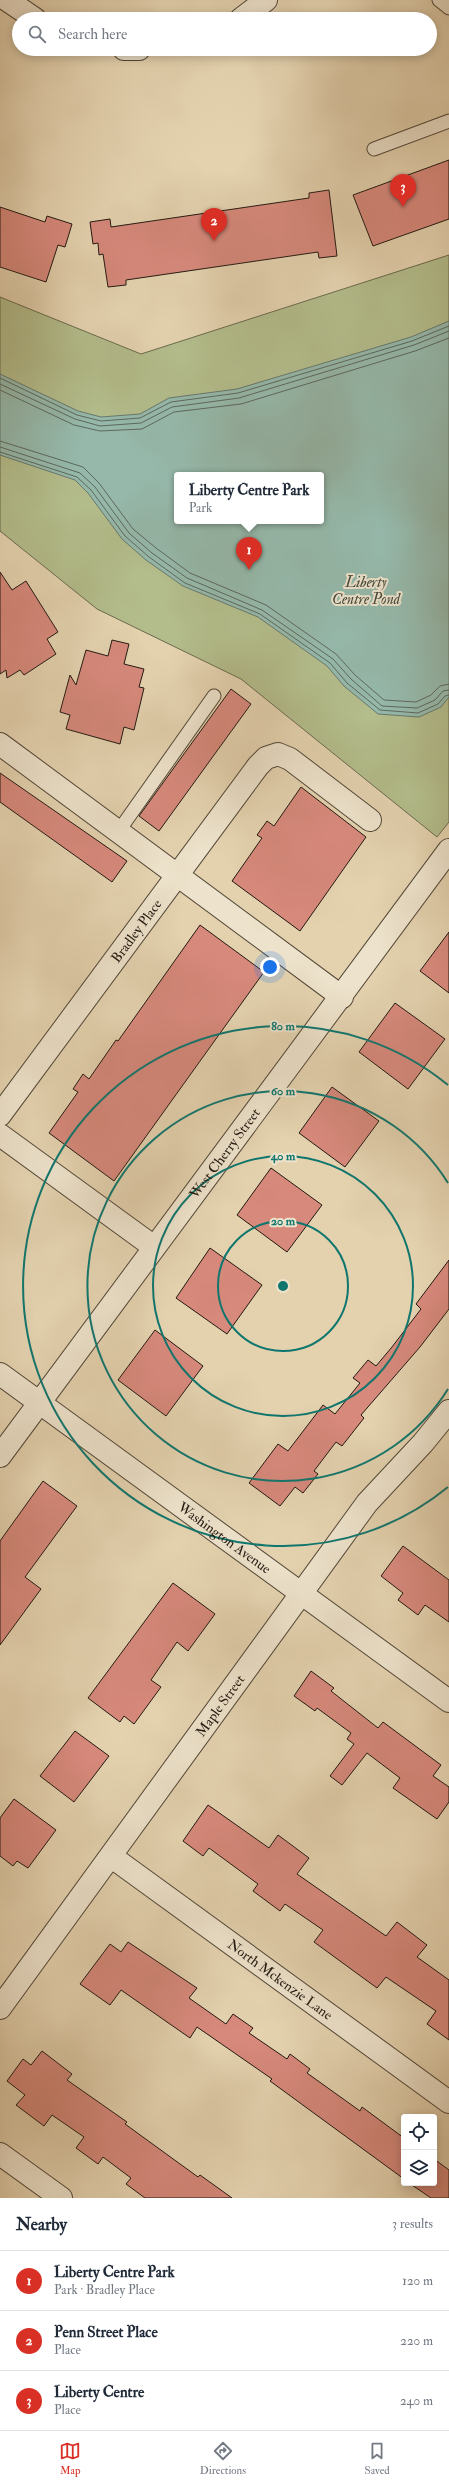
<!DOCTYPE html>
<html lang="en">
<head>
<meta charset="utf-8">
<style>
  body { margin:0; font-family:"IM FELL Double Pica",serif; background:#f2f2f3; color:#1f2937 }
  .controls { position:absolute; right:12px; bottom:12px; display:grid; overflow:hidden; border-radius:4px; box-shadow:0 2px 10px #0003 }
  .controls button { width:36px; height:36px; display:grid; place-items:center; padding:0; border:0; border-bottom:1px solid #e0e1e3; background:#fff; color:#1f2937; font:20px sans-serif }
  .you { position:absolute; left:270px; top:967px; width:14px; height:14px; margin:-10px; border:3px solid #fff; border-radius:50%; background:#1a73e8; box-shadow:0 0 0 6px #1a73e833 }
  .badge { display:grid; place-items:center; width:26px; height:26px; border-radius:50%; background:#d93025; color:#fff; font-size:13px; font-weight:700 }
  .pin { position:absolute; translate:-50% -33px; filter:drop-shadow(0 1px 2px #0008) }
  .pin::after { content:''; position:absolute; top:21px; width:14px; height:12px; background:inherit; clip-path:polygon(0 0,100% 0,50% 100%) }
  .popup { position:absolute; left:174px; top:472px; width:150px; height:52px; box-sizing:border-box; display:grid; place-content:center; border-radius:4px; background:#fff; filter:drop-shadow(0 1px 3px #0005); font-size:13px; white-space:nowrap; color:#747a83 }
  .popup b { font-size:15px; color:#1f2937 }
  .popup::after { content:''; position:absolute; left:50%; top:100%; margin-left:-8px; border:8px solid transparent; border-top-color:#fff }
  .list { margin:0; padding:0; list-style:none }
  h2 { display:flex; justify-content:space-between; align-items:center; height:52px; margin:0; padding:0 16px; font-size:17px }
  h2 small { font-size:13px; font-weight:400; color:#747a83 }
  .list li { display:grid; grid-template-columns:26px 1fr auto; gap:12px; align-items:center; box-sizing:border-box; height:60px; padding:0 16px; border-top:1px solid #e0e1e3 }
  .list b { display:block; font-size:15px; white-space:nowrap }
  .list p { margin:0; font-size:13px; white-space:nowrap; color:#747a83 }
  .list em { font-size:13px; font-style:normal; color:#747a83 }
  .icon { flex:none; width:22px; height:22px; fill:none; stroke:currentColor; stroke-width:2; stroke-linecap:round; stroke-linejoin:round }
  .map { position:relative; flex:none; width:449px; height:2198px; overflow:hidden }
  .search { position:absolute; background:#fff; box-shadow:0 2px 10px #0003; left:12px; right:12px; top:12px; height:44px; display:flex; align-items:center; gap:10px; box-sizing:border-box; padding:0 14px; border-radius:22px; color:#747a83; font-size:15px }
  .sheet { height:232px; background:#fff }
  nav { display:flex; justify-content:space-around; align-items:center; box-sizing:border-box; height:56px; border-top:1px solid #e0e1e3; background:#fff; font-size:11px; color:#747a83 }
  nav a { display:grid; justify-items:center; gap:2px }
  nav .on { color:#d93025 }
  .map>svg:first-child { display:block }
  .green { fill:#b3bc8b; stroke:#6a6a4e; fill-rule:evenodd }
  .water { fill:#95b8aa; stroke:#67786d; fill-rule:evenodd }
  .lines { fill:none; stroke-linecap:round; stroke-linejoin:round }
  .shore { stroke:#5c685e; stroke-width:1 }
  .building { fill:#d7897c; stroke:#221911 }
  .lane-casing { stroke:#524738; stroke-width:15 }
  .street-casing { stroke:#524738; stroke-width:24 }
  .lane { stroke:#ede2cb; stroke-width:13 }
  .street { stroke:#ede2cb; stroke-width:22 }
  .ring { fill:none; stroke:#0f766e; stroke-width:2 }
  .labels { text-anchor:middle; stroke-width:4; stroke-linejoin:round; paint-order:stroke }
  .street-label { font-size:14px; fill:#221911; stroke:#ede2cb }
  .water-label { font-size:15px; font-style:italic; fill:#44493f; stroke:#ede2cb }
  .centre { fill:#0f766e; stroke:#ede2cb; stroke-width:2 }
  .ring-label { font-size:12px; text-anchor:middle; font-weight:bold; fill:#0f766e; stroke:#ede2cb; stroke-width:4; stroke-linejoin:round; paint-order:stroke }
</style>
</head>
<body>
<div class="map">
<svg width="449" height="2198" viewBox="0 0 449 2198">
  <rect width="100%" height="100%" fill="#e4d2af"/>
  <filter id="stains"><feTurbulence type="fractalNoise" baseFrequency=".005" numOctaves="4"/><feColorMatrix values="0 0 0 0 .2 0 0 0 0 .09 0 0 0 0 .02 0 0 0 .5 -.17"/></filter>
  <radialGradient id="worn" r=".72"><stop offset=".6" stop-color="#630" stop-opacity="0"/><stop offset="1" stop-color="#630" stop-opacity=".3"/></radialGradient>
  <path class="green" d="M449,255V822L437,837L241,679L97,609L0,531V297L141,354ZM177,475H321V521H177Z"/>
  <path class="water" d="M449,321V697L441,707L419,717L378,714L344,686L327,666L258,617L183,586L146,560L122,539L88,493L75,480L0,455V374L78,411L101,417L140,414L169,398L237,389L411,337ZM177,475H321V521H177Z"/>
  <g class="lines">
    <path class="shore" d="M0,378L77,415L101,421L140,418L171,402L238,393L412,341L449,326
      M0,384L75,419L100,426L141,423L172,407L239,398L414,345L449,331
      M0,390L74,425L100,431L142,429L174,412L241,404L415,351L449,338
      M0,441L83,467L99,483L133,529L156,548L190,573L266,605L336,654L355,675L384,700L416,702L431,695L440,686L449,684
      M0,447L80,473L95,487L129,533L152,553L187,578L262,610L333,659L351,679L382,706L417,708L435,700L443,691L449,690
      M0,452L77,477L91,490L125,536L149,557L185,583L260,614L330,663L347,683L380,710L418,713L438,704L445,696L449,695"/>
  </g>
  <path class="building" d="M449,160V219L373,246L353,195Z
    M329,190L337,256L319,258L318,252L126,280V285L108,287L103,254L99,255L98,243L93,244L90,222L110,219L111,227L309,198V193Z
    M0,207L45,222L47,216L72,224L65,247L58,245L46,282L0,267Z
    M0,572L12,590L26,581L58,632L47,639L56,654L24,675L20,670L7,678L6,670L0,674Z
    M112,640L129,644L124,664L144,669L139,687L144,688L134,730L124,727L120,744L66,729L70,715L60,712L70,675L76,685L86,650L108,656Z
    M231,689L251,704L159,831L139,816Z
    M0,773L127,861L112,882L0,802Z
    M301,787L366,837L300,931L232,881L262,838L257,835L267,821L274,826Z
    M200,925L264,972L114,1181L49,1133L78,1092L73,1089L83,1074L89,1079L116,1040L118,1041Z
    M449,932V993L420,971Z
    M395,1003L445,1039L408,1089L359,1052Z
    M332,1087L379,1121L345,1167L299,1133Z
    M271,1168L322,1205L287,1252L237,1215Z
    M210,1248L262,1285L227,1334L176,1298Z
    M449,1260V1309L420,1347L361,1415L364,1418L342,1446L336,1442L314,1471L318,1474L303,1493L295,1487L280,1506L249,1483L278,1444L288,1451L323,1405L335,1414L360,1383L353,1378L368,1360L376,1366L392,1347L421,1309L416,1304Z
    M155,1330L203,1366L166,1416L118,1380Z
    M43,1481L77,1506L25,1577L41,1589L0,1645V1541Z
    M403,1546L449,1580V1622L425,1605L418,1615L398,1600L403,1593L381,1576Z
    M173,1583L215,1614L188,1651L177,1642L151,1680L161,1687L134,1724L124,1716L120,1722L88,1698Z
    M311,1671L334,1688L331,1691L378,1728L383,1722L441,1765L433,1776L449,1787V1802L437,1819L393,1788L400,1778L367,1753L342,1785L330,1776L354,1744L347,1739L351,1733L317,1708L315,1711L294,1696Z
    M75,1731L109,1756L74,1802L40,1776Z
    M14,1799L56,1830L28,1868L17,1861L13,1866L0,1856V1818Z
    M208,1805L269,1848L278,1835L309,1858L297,1874L386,1936L397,1922L427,1945L417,1957L449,1980V2040L427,2024L436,2011L386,1977L377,1988L314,1942L323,1930L285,1904L280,1911L253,1891L258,1884L209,1848L203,1856L183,1841Z
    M128,1942L197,1988L189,1998L226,2024L233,2014L253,2028L249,2033L287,2059L290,2054L310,2069L307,2073L360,2111L362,2107L404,2138V2179L270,2081L272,2079L197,2027L190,2038L121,1990L110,2005L80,1984L110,1944L121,1952Z
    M42,2051L72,2074L67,2080L127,2122L125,2124L198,2177L200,2175L232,2198H145L126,2184L131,2178L103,2157L98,2164L76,2148L84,2137L52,2115L44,2126L16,2105L25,2095L7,2081L23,2059L31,2065Z
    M434,2159L449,2170V2198H431L409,2183H434Z"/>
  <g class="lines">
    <defs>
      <path id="lane" d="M439,0L449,8
        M374,149L449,121
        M118,832L214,696"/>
      <g id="street">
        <path d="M7,0L35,19"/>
        <path d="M241,19L266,0"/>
        <path d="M124,49H139"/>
        <path d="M0,744L342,997"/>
        <path id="s1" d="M0,1115L258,766L266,758L278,754L290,759L370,820"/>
        <path d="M0,1135L154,1247"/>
        <path id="s2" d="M0,1374L449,1701"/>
        <path id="s3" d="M0,1456L449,850"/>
        <path id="s4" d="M112,1857L449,2102"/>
        <path id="s5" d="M0,2008L367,1503L423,1443L449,1411"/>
        <path d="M0,2154L61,2198"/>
      </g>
    </defs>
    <use href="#lane" class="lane-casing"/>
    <use href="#street" class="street-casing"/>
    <use href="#lane" class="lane"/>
    <use href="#street" class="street"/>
  </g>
  <g class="ring">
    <circle cx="283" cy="1286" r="65"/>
    <circle cx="283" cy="1286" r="130"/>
    <path d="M448 1389A195 195 0 1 1 448 1183"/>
    <path d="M448 1487A260 260 0 1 1 448 1085"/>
  </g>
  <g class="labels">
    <g class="street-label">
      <text dy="5" stroke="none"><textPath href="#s1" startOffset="229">Bradley Place</textPath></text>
      <text dy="5" stroke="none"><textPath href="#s3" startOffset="377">West Cherry Street</textPath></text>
      <text dy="5" stroke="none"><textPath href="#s2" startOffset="278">Washington Avenue</textPath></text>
      <text dy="5" stroke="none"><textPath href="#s5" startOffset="374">Maple Street</textPath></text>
      <text dy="5" stroke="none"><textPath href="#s4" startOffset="208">North Mckenzie Lane</textPath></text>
    </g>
    <g class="water-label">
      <text x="366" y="587">Liberty<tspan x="366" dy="17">Centre Pond</tspan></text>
    </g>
  </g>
  <circle cx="283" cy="1286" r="6" class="centre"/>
  <g class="ring-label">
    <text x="283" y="1030">80 m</text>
    <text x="283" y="1095">60 m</text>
    <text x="283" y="1160">40 m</text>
    <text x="283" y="1225">20 m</text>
  </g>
  <rect width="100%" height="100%" filter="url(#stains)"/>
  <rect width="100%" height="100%" fill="url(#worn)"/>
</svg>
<div class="controls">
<button><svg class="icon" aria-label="locate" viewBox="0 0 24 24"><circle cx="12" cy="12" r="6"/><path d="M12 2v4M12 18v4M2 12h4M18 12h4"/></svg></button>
<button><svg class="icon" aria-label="layers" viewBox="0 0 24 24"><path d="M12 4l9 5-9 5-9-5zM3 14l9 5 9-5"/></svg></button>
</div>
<div class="you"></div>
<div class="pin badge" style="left:249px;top:570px">1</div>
<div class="popup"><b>Liberty Centre Park</b>Park</div>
<div class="pin badge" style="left:214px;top:241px">2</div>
<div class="pin badge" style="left:403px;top:207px">3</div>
<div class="search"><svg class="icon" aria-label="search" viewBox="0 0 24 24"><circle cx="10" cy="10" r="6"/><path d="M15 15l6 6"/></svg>Search here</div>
</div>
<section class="sheet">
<h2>Nearby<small>3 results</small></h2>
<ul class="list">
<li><span class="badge">1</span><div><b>Liberty Centre Park</b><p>Park · Bradley Place</p></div><em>120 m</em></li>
<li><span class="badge">2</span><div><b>Penn Street Place</b><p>Place</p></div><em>220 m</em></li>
<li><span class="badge">3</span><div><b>Liberty Centre</b><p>Place</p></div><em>240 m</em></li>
</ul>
</section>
<nav>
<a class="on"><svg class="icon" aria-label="map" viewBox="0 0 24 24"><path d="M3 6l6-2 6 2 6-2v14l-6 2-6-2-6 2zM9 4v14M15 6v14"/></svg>Map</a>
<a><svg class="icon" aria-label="directions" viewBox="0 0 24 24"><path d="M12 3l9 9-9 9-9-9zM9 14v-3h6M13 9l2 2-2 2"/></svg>Directions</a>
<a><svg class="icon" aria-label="saved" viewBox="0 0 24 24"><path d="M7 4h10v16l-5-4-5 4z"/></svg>Saved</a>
</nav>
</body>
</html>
